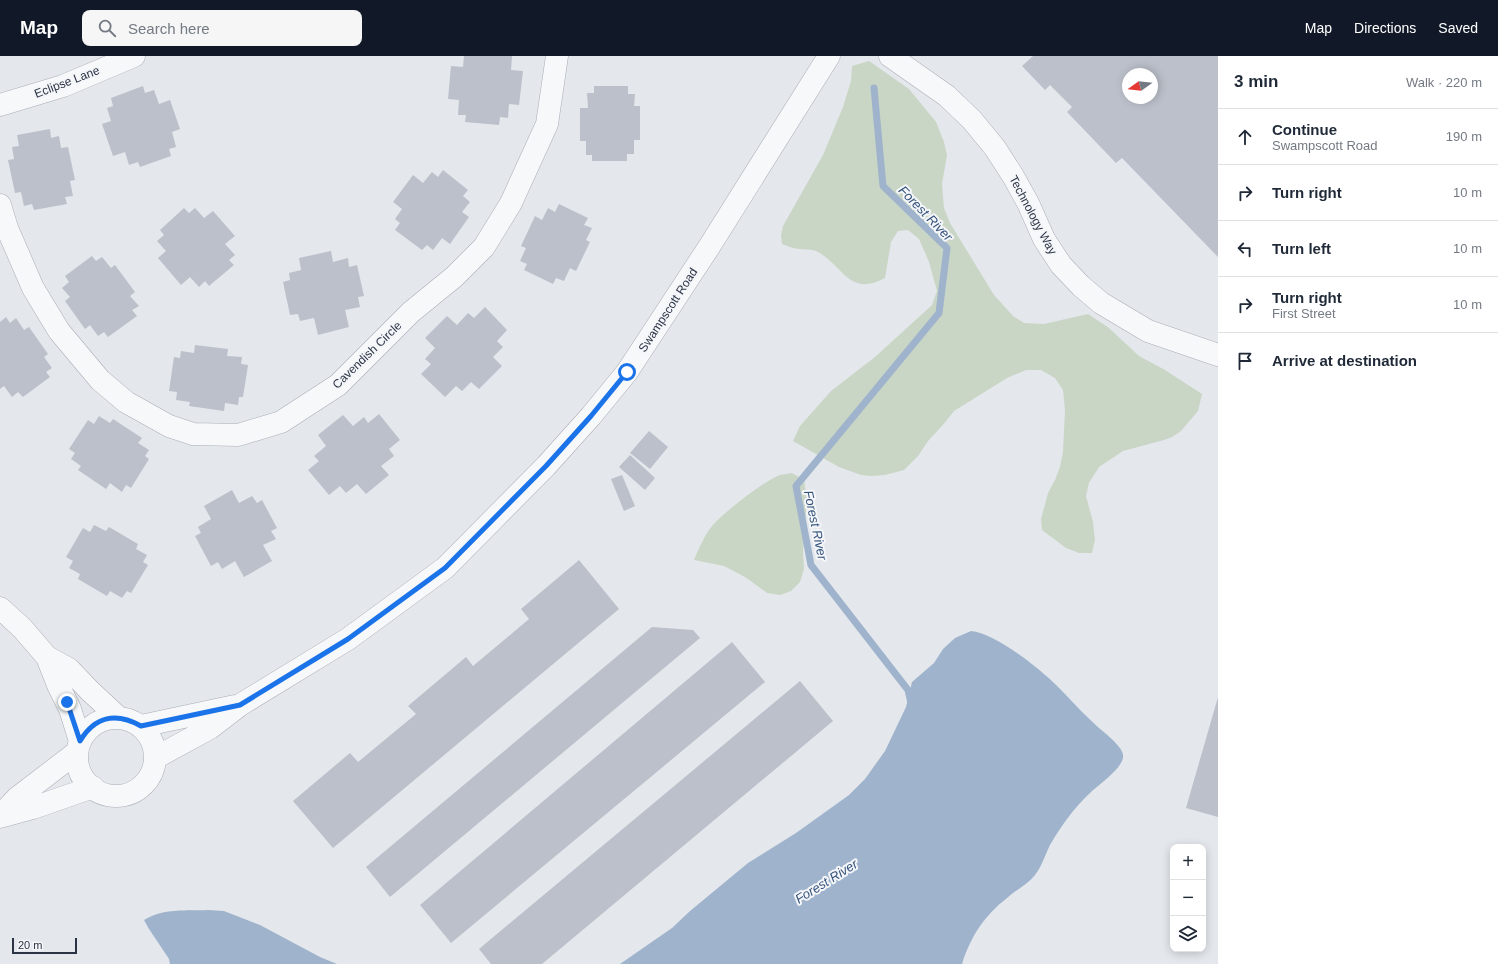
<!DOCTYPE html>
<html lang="en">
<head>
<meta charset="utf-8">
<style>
  body { margin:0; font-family:Helvetica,sans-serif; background:#f6f6f7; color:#1f2937 }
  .controls { position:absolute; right:12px; bottom:12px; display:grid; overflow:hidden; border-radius:8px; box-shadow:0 2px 10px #0003 }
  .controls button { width:36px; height:36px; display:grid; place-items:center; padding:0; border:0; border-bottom:1px solid #e0e1e3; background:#fff; color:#1f2937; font:20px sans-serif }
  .compass { position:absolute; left:1122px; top:12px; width:36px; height:36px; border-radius:50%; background:#fff; box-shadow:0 2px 10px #0003; rotate:255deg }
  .scale { position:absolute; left:12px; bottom:10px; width:65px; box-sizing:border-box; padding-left:4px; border:2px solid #2b3445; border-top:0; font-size:11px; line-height:14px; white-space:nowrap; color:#2b3445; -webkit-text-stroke:3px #f4f6f9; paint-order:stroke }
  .stop { position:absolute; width:12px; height:12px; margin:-9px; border:3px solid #1a73e8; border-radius:50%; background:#fff }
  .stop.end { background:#1a73e8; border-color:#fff; box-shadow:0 1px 4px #0008 }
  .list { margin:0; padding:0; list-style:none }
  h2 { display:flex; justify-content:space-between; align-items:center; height:52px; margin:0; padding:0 16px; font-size:17px }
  h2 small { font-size:13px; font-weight:400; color:#747a83 }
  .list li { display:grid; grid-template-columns:26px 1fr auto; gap:12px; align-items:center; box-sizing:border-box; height:56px; padding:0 16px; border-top:1px solid #e0e1e3 }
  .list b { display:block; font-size:15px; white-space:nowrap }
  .list p { margin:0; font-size:13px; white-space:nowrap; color:#747a83 }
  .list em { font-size:13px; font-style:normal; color:#747a83 }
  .icon { flex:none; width:22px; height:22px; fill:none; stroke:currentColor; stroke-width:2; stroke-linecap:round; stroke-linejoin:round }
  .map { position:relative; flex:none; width:1218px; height:908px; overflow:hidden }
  header { display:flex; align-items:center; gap:24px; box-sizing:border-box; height:56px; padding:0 20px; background:#111827; color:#fff }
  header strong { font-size:19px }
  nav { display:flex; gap:22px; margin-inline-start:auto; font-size:14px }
  .search { width:280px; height:36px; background:#f6f6f7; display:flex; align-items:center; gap:10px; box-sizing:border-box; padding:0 14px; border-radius:8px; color:#747a83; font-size:15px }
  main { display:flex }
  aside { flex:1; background:#fff }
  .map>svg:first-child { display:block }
  .green { fill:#c9d6c5 }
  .water { fill:#9fb4cc }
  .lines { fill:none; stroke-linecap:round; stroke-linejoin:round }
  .stream { stroke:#9fb4cc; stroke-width:7 }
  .building { fill:#bbc0ca; fill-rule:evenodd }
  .minor-casing { stroke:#a9aeb7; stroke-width:23 }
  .tertiary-casing { stroke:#a9aeb7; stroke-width:23 }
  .minor { stroke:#f7f8fa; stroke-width:22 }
  .tertiary { stroke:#f7f8fa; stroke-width:22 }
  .route { stroke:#1a73e8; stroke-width:5 }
  .labels { text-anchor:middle; stroke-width:4; stroke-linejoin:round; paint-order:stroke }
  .street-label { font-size:12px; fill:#2b3445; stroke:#f4f6f9 }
  .water-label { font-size:13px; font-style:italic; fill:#34527a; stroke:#f4f6f9 }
</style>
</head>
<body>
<header>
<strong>Map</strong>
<div class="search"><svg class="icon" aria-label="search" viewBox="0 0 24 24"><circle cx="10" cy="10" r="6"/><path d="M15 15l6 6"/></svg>Search here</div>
<nav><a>Map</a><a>Directions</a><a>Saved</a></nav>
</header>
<main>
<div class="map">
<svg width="1218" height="908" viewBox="0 0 1218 908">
  <rect width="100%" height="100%" fill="#e4e7ec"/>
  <path class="green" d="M869,5L909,33L936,66L944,86L947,99L942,128L944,152L950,167L994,239L1013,260L1024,267L1044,268L1088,258L1109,272L1139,300L1165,314L1202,338L1198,355L1181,375L1172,381L1164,384L1123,395L1099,411L1089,427L1086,440L1093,466L1095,484L1092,497H1079L1066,492L1042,474L1041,463L1048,437L1055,424L1060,411L1063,396L1065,354L1063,334L1055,322L1041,314H1026L1007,322L954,355L942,370L928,385L918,400L904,414L885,419L871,420L861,419L839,411L793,385L800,370L831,335L875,301L932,249L937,235L929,206L919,183L908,174L898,175L891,186L885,222C848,242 843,208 816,195C811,193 805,194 800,193C794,193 788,190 782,188L781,180L783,170L823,99L843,51L851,25L852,10Z
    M792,417L804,424L807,443L803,497L804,513L800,526L791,535L780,539L767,537L745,521L724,510L694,504C698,494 703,483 709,474C718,460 764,425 780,419C784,418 788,418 792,417Z"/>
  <path class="water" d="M971,575C997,577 1048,619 1065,638C1076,650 1087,661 1099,672C1106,678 1114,684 1119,691C1121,693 1123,697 1123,699C1125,711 1098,729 1090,737C1074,752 1061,770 1050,789C1045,799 1042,810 1035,819C1028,828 1016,834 1007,842C984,860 971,880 962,908H620L672,872L690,855L748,807L796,777L849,739L865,723L885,695L906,651L912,626L934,607L943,593L955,582Z
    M208,854L224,855L260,869L320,901L337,908H170L169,903L149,873L144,864C163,852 186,855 208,854Z"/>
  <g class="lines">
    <path class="stream" d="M874,32L883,130L947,192L939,257L796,430L811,509L908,634L911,647"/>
  </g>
  <path class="building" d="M464,0H512L511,14L523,15L519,49L509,48L508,62L500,61L499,69L465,66L466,59H458L459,44L448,43L451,10L463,11Z
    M1033,0H1218V201L1122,102L1116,107L1067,56L1072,51L1050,29L1045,34L1022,10ZM1128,18H1152V42H1128Z
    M143,30L145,37L154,34L159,48L170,44L180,73L172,76L176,91L169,93L171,100L140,111L138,106L129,109L125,96L113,100L102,68L111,65L107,52L113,50L111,42Z
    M594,30H628V38H635L634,50H640V84H634V98H627V105H592V99H586V85H580V52H588L587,37H594Z
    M50,73L51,82L59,80L61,92L68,91L75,124L70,125L73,140L65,141L67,148L34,154L32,148L24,150L21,136L15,137L8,104L14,103L12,91L19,90L17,79Z
    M443,114L468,134L463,140L470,146L462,156L469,161L450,188L442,182L433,194L427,189L422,194L395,174L400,167L395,163L402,153L393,146L413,119L423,127L432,116L438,121Z
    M559,148L588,162L584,169L592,172L586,184L590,186L576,215L570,212L564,225L556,222L553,228L524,214L527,208L520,205L526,192L521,190L535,160L542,164L548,152L555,156Z
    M184,152L189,157L195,152L204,162L213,155L235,180L225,188L235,199L229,204L234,209L209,230L205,225L199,231L190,221L181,229L158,202L166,195L157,185L164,179L160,174Z
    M331,195L333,206L348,202L349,211L357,209L364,240L358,241L360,251L345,254L349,271L318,279L314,262L300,265L298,258L290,259L283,226L290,224L289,217L301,214L299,202Z
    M92,200L96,205L102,201L111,212L115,209L135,236L130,240L139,250L132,254L137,260L108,281L104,276L98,280L90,269L85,273L65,245L70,241L62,232L69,226L65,220Z
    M485,251L507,274L497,285L503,291L493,301L502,310L479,333L471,326L462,335L456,330L445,341L421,318L431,308L425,303L435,292L425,282L447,260L457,269L468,257L474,262Z
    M6,261L10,267L16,262L24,274L29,271L48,298L44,301L52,312L46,316L50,321L23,341L18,336L12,341L4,330L0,333V266Z
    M195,289L228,293L227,300L242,301L241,308L248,309L243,341H239L238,349L225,347L224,355L189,350L190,346L176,344L177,336L169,335L174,301L180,302L181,295L194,297Z
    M379,358L400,384L389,393L394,400L381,410L389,419L366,438L357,428L346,437L340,430L329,439L308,414L319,405L314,400L326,390L318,379L343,359L353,370L364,361L368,367Z
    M99,360L110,367L113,363L142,382L138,387L149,394L145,400L149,403L131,432L126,429L122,436L110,427L106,433L78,414L81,410L71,403L75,397L69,393L88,364L94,368Z
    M649,375L668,391L650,413L630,397Z
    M630,399L655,422L645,434L619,411Z
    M622,419L635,450L624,455L611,423Z
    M232,434L239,447L252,440L257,447L262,444L277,472L271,475L276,483L263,489L272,505L244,521L235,505L222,513L218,506L211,510L195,480L201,477L198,471L211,463L204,450Z
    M94,469L106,475L109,471L138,488L136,493L147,499L143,506L148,509L131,537L127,535L122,542L110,535L107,540L78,523L80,518L69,512L73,505L66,501L83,472L90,476Z
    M579,504L619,553L333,792L293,745L350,697L358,706L416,658L408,650L466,601L473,610L529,563L521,553Z
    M652,571L693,574L700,582L390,841L366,811Z
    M732,586L765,626L451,887L420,849Z
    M800,625L833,665L542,908H491L479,893Z
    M1218,641V761L1186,752Z"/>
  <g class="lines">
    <defs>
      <path id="minor" d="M890,0L947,40L972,64L995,92L1013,120L1028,147L1044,183L1061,209L1081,230L1101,247L1148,275L1218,299
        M0,49L63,30L134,0
        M0,149L7,172L33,232L59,275L100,324L126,346L169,370L193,378L238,379L281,366L338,329L411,256L454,221L484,191L511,147L547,68L557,0
        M0,552L22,572L47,601L58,629L70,653L80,685
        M47,601L69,613L90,635L118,661"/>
      <path id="tertiary" d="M77 701a39 39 0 1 1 78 0a39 39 0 1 1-78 0Z
        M141,670L235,650
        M155,702L210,672L240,649L348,583L445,512L546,410L591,360L627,316L709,191L829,0
        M0,760L17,742L77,696
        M0,761L33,752L93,731"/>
    </defs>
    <use href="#minor" class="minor-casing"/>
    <use href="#tertiary" class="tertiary-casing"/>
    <use href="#minor" class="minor"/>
    <use href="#tertiary" class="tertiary"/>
  </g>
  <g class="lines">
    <path class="route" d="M67,646L80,685C95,660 116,656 141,670L240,649L348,583L445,512L546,410L591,360L627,316"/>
  </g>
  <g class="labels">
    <g class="street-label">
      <text transform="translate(67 26) rotate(-21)" y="4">Eclipse Lane</text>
      <text transform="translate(1033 159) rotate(62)" y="4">Technology Way</text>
      <text transform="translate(668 254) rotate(-57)" y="4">Swampscott Road</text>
      <text transform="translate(367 299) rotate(-44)" y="4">Cavendish Circle</text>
    </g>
    <g class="water-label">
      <text transform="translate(926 157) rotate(46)" y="5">Forest River</text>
      <text transform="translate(816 469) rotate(78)" y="5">Forest River</text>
      <text transform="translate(826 825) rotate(-32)" y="5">Forest River</text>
    </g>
  </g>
</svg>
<div class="controls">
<button>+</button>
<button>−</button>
<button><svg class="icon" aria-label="layers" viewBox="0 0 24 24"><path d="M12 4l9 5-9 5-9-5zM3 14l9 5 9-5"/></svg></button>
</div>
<svg class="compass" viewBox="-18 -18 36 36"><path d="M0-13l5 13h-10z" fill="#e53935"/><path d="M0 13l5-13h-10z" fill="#747a83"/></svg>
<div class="scale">20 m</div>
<div class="stop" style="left:627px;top:316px"></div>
<div class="stop end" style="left:67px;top:646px"></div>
</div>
<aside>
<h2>3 min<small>Walk · 220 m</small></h2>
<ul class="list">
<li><svg class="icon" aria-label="ahead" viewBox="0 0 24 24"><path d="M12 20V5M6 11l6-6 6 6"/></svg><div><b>Continue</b><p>Swampscott Road</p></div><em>190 m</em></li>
<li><svg class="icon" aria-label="right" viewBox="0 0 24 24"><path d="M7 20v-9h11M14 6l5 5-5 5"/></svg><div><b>Turn right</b></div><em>10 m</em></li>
<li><svg class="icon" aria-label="left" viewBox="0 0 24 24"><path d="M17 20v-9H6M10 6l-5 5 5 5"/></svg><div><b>Turn left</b></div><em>10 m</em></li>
<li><svg class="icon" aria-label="right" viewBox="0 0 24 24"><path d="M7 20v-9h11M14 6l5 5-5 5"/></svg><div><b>Turn right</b><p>First Street</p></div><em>10 m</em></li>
<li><svg class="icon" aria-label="arrive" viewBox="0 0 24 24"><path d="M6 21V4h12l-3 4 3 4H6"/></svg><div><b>Arrive at destination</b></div></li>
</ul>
</aside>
</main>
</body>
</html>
